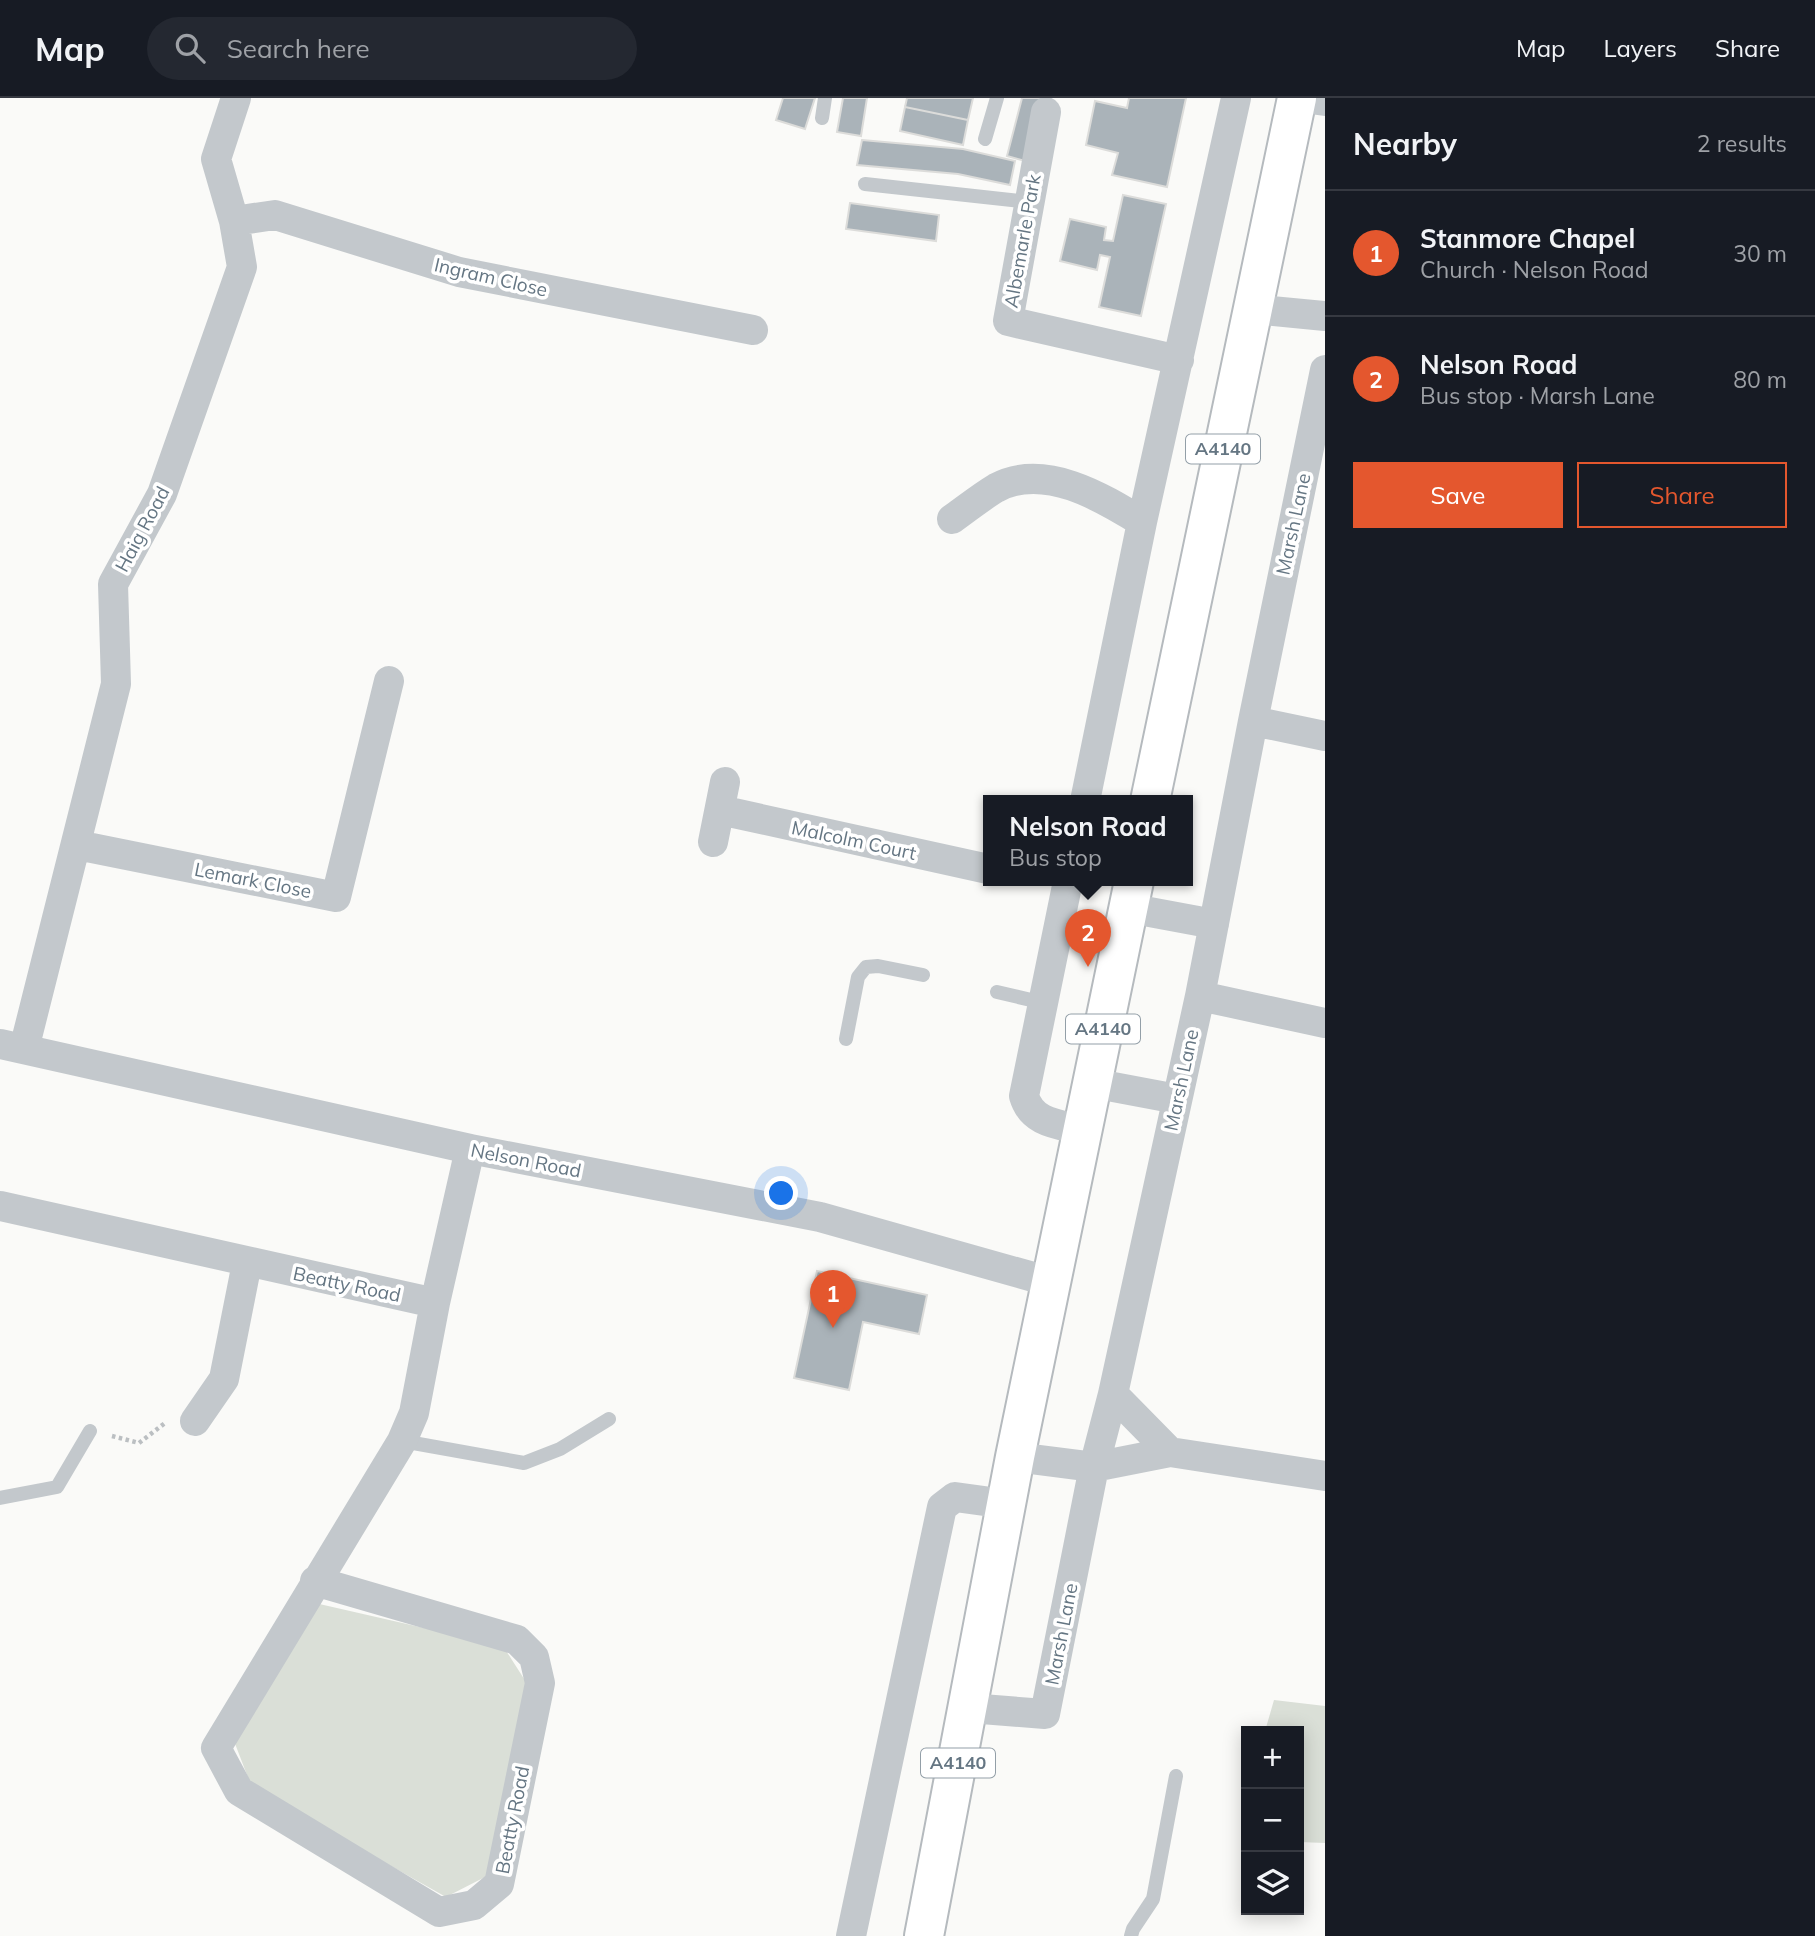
<!DOCTYPE html>
<html lang="en">
<head>
<meta charset="utf-8">
<style>
  body { margin:0; font-family:Mulish,sans-serif; background:#242831; color:#f1f3f6 }
  .controls { position:absolute; right:21px; bottom:21px; display:grid; overflow:hidden; border-radius:0px; box-shadow:0 4px 18px #0003 }
  .controls button { width:63px; height:63px; display:grid; place-items:center; padding:0; border:0; border-bottom:2px solid #363941; background:#171b24; color:#f1f3f6; font:35px sans-serif }
  .you { position:absolute; left:782px; top:1096px; width:24px; height:24px; margin:-18px; border:5px solid #fff; border-radius:50%; background:#1a73e8; box-shadow:0 0 0 10px #1a73e833 }
  .badge { display:grid; place-items:center; width:46px; height:46px; border-radius:50%; background:#e4572e; color:#fff; font-size:23px; font-weight:700 }
  .pin { position:absolute; translate:-50% -58px; filter:drop-shadow(0 2px 4px #0008) }
  .pin::after { content:''; position:absolute; top:37px; width:24px; height:21px; background:inherit; clip-path:polygon(0 0,100% 0,50% 100%) }
  .popup { position:absolute; left:983px; top:697px; width:210px; height:91px; box-sizing:border-box; display:grid; place-content:center; border-radius:0px; background:#171b24; filter:drop-shadow(0 2px 5px #0005); font-size:23px; white-space:nowrap; color:#9ea1a6 }
  .popup b { font-size:26px; color:#f1f3f6 }
  .popup::after { content:''; position:absolute; left:50%; top:100%; margin-left:-14px; border:14px solid transparent; border-top-color:#171b24 }
  .list { margin:0; padding:0; list-style:none }
  h2 { display:flex; justify-content:space-between; align-items:center; height:91px; margin:0; padding:0 28px; font-size:30px }
  h2 small { font-size:23px; font-weight:400; color:#9ea1a6 }
  .list li { display:grid; grid-template-columns:46px 1fr auto; gap:21px; align-items:center; box-sizing:border-box; height:126px; padding:0 28px; border-top:2px solid #363941 }
  .list b { display:block; font-size:26px; white-space:nowrap }
  .list p { margin:0; font-size:23px; white-space:nowrap; color:#9ea1a6 }
  .list em { font-size:23px; font-style:normal; color:#9ea1a6 }
  .actions { display:flex; gap:14px; padding:21px 28px }
  .actions a { flex:1; padding:16px 0; border:2px solid #e4572e; border-radius:0px; text-align:center; font-size:24px; color:#e4572e }
  .actions .main { background:#e4572e; color:#fff }
  .icon { flex:none; width:38px; height:38px; fill:none; stroke:currentColor; stroke-width:2; stroke-linecap:round; stroke-linejoin:round }
  .map { position:relative; flex:none; width:1325px; height:1838px; overflow:hidden }
  header { display:flex; align-items:center; gap:42px; box-sizing:border-box; height:98px; padding:0 35px; background:#171b24; border-bottom:2px solid #363941 }
  header strong { font-size:33px }
  nav { display:flex; gap:38px; margin-inline-start:auto; font-size:24px }
  .search { width:490px; height:63px; background:#242831; display:flex; align-items:center; gap:18px; box-sizing:border-box; padding:0 24px; border-radius:38px; color:#9ea1a6; font-size:26px }
  main { display:flex }
  aside { flex:1; background:#171b24 }
  .map>svg:first-child { display:block }
  .green { fill:#dadfd7 }
  .building { fill:#aab3b9; stroke:#dcdcda; stroke-width:2 }
  .lines { fill:none; stroke-linecap:round; stroke-linejoin:round }
  .primary-casing { stroke:#b5babe; stroke-width:42 }
  .path { stroke:#bbbfc2; stroke-width:4.5; stroke-dasharray:3.5 3.5; stroke-linecap:butt }
  .service { stroke:#c3c8cc; stroke-width:14 }
  .minor { stroke:#c3c8cc; stroke-width:30 }
  .primary { stroke:#fff; stroke-width:38 }
  .labels { text-anchor:middle; stroke-width:7; stroke-linejoin:round; paint-order:stroke }
  .shield { fill:#fff; stroke:#939fa8; stroke-width:2 }
  .shield-label { font-size:18px; font-weight:bold; fill:#657683 }
  .street-label { font-size:19px; fill:#657683; stroke:#fff }
</style>
</head>
<body>
<header>
<strong>Map</strong>
<div class="search"><svg class="icon" aria-label="search" viewBox="0 0 24 24"><circle cx="10" cy="10" r="6"/><path d="M15 15l6 6"/></svg>Search here</div>
<nav><a>Map</a><a>Layers</a><a>Share</a></nav>
</header>
<main>
<div class="map">
<svg width="1325" height="1838" viewBox="0 0 1325 1838">
  <rect width="100%" height="100%" fill="#fafaf8"/>
  <path class="green" d="M315,1505L503,1548L528,1587L487,1778L446,1799L252,1690L234,1643Z
    M1274,1602L1325,1608V1745L1299,1744V1633H1265Z"/>
  <path class="building" d="M783,0H815L805,31L776,22Z
    M843,0H867L861,38L837,34Z
    M907,0H973L968,22L905,9Z
    M1022,0H1044L1029,64L1007,58Z
    M1129,0H1186L1167,89L1112,77L1118,55L1086,47L1095,3L1127,10Z
    M905,9L968,22L963,47L900,33Z
    M862,42L963,51L1015,63L1010,87L958,76L857,67Z
    M1123,97L1166,106L1141,218L1099,209L1110,159L1100,157L1097,172L1060,163L1070,121L1106,129L1104,142L1113,143Z
    M850,105L939,117L936,143L846,131Z
    M817,1173L927,1197L919,1236L863,1224L849,1292L794,1280Z"/>
  <g class="lines">
    <defs>
      <path id="primary" d="M1150,703L1297,0
        M924,1838L1015,1359L1134,783"/>
    </defs>
    <use href="#primary" class="primary-casing"/>
    <path class="path" d="M112,1338L139,1345L165,1325"/>
    <path class="service" d="M822,20L825,0
      M985,41L997,0
      M865,86L1029,104
      M997,894L1044,905
      M846,941L858,879L866,869L878,868L923,877
      M402,1343L524,1365L560,1351L609,1321
      M0,1400L57,1389L90,1333
      M1131,1838L1133,1831L1153,1801L1176,1678"/>
    <path class="minor" d="M1303,0L1325,3
      M1046,14L1008,223L1179,262
      M234,123L275,117L459,174L753,232
      M1252,211L1325,218
      M952,421C966,411 981,399 996,390C1044,364 1102,399 1142,424
      M1253,623L1325,638
      M1085,703L1142,424L1236,0
      M720,712L988,771
      M713,744L725,684
      M77,747L336,799L389,583
      M1068,783L1024,998C1032,1025 1057,1026 1082,1032
      M1128,810L1214,826
      M1200,898L1325,925
      M0,946L470,1051L820,1119L1051,1184
      M24,951L116,586L113,486L162,396L242,169L234,123L216,61L236,0
      M1092,985L1177,1001
      M0,1108L435,1205L414,1315L402,1343L216,1650L239,1693L439,1814L474,1807L499,1786L540,1585L534,1559L517,1542L315,1483
      M435,1205L470,1051
      M1113,1296L1170,1354L1325,1378
      M195,1323L224,1281L247,1165
      M1015,1359L1094,1369L1170,1354
      M969,1610L1045,1616L1094,1369L1113,1296L1200,898L1253,623L1325,272
      M851,1838L942,1409L955,1399L1006,1406"/>
    <use href="#primary" class="primary"/>
  </g>
  <g class="labels">
    <g class="shield">
      <rect x="1186" y="336.5" width="74" height="29" rx="5"/>
      <rect x="1066" y="916.5" width="74" height="29" rx="5"/>
      <rect x="921" y="1650.5" width="74" height="29" rx="5"/>
    </g>
    <g class="shield-label">
      <text x="1223" y="357">A4140</text>
      <text x="1103" y="937">A4140</text>
      <text x="958" y="1671">A4140</text>
    </g>
    <g class="street-label">
      <text transform="translate(1022 143) rotate(-80)" y="7">Albemarle Park</text>
      <text transform="translate(491 179) rotate(13)" y="7">Ingram Close</text>
      <text transform="translate(1293 426) rotate(-78)" y="7">Marsh Lane</text>
      <text transform="translate(142 431) rotate(-62)" y="7">Haig Road</text>
      <text transform="translate(854 742) rotate(12)" y="7">Malcolm Court</text>
      <text transform="translate(253 782) rotate(11)" y="7">Lemark Close</text>
      <text transform="translate(1181 982) rotate(-78)" y="7">Marsh Lane</text>
      <text transform="translate(526 1062) rotate(11)" y="7">Nelson Road</text>
      <text transform="translate(347 1186) rotate(12)" y="7">Beatty Road</text>
      <text transform="translate(1061 1536) rotate(-79)" y="7">Marsh Lane</text>
      <text transform="translate(512 1722) rotate(-79)" y="7">Beatty Road</text>
    </g>
  </g>
</svg>
<div class="controls">
<button>+</button>
<button>−</button>
<button><svg class="icon" aria-label="layers" viewBox="0 0 24 24"><path d="M12 4l9 5-9 5-9-5zM3 14l9 5 9-5"/></svg></button>
</div>
<div class="you"></div>
<div class="pin badge" style="left:833px;top:1230px">1</div>
<div class="pin badge" style="left:1088px;top:869px">2</div>
<div class="popup"><b>Nelson Road</b>Bus stop</div>
</div>
<aside>
<h2>Nearby<small>2 results</small></h2>
<ul class="list">
<li><span class="badge">1</span><div><b>Stanmore Chapel</b><p>Church · Nelson Road</p></div><em>30 m</em></li>
<li><span class="badge">2</span><div><b>Nelson Road</b><p>Bus stop · Marsh Lane</p></div><em>80 m</em></li>
</ul>
<div class="actions"><a class="main">Save</a><a>Share</a></div>
</aside>
</main>
</body>
</html>
